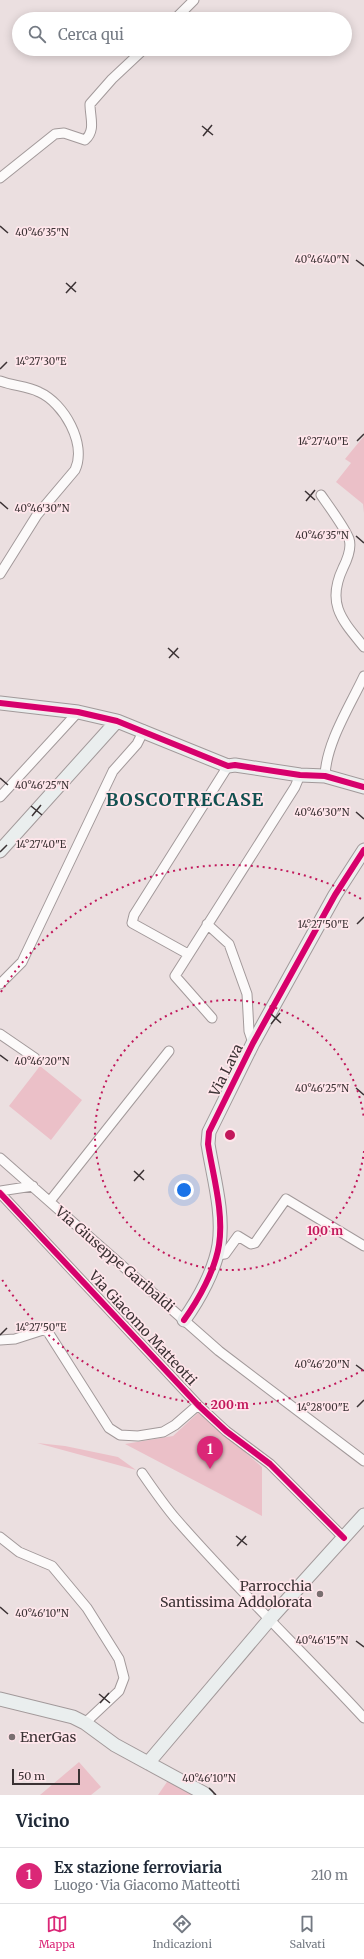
<!DOCTYPE html>
<html lang="it">
<head>
<meta charset="utf-8">
<style>
  body { margin:0; font-family:Merriweather,serif; background:#f2f2f3; color:#1f2937 }
  .scale { position:absolute; left:12px; bottom:10px; width:68px; box-sizing:border-box; padding-left:4px; border:2px solid #3b3234; border-top:0; font-size:11px; line-height:14px; white-space:nowrap; color:#3b3234; -webkit-text-stroke:3px #ffe6eb; paint-order:stroke }
  .you { position:absolute; left:184px; top:1190px; width:14px; height:14px; margin:-10px; border:3px solid #fff; border-radius:50%; background:#1a73e8; box-shadow:0 0 0 6px #1a73e833 }
  .badge { display:grid; place-items:center; width:26px; height:26px; border-radius:50%; background:#db2777; color:#fff; font-size:13px; font-weight:700 }
  .pin { position:absolute; translate:-50% -33px; filter:drop-shadow(0 1px 2px #0008) }
  .pin::after { content:''; position:absolute; top:21px; width:14px; height:12px; background:inherit; clip-path:polygon(0 0,100% 0,50% 100%) }
  .list { margin:0; padding:0; list-style:none }
  h2 { display:flex; justify-content:space-between; align-items:center; height:52px; margin:0; padding:0 16px; font-size:17px }
  h2 small { font-size:13px; font-weight:400; color:#747a83 }
  .list li { display:grid; grid-template-columns:26px 1fr auto; gap:12px; align-items:center; box-sizing:border-box; height:56px; padding:0 16px; border-top:1px solid #e0e1e3 }
  .list b { display:block; font-size:15px; white-space:nowrap }
  .list p { margin:0; font-size:13px; white-space:nowrap; color:#747a83 }
  .list em { font-size:13px; font-style:normal; color:#747a83 }
  .icon { flex:none; width:22px; height:22px; fill:none; stroke:currentColor; stroke-width:2; stroke-linecap:round; stroke-linejoin:round }
  .map { position:relative; flex:none; width:364px; height:1795px; overflow:hidden }
  .search { position:absolute; background:#fff; box-shadow:0 2px 10px #0003; left:12px; right:12px; top:12px; height:44px; display:flex; align-items:center; gap:10px; box-sizing:border-box; padding:0 14px; border-radius:22px; color:#747a83; font-size:15px }
  .sheet { height:108px; background:#fff }
  nav { display:flex; justify-content:space-around; align-items:center; box-sizing:border-box; height:56px; border-top:1px solid #e0e1e3; background:#fff; font-size:11px; color:#747a83 }
  nav a { display:grid; justify-items:center; gap:2px }
  nav .on { color:#db2777 }
  .map>svg:first-child { display:block }
  .green { fill:#ebc0c8 }
  .lines { fill:none; stroke-linecap:round; stroke-linejoin:round }
  .street-casing { stroke:#a2999a; stroke-width:11 }
  .secondary-casing { stroke:#a2999a; stroke-width:15 }
  .street { stroke:#fcfafa; stroke-width:9 }
  .secondary { stroke:#eaeeee; stroke-width:13 }
  .cycleway-casing { stroke:#ffe6eb; stroke-width:8 }
  .cycleway { stroke:#d6006c; stroke-width:6 }
  .ticks { fill:none; stroke:#3b3234; stroke-width:1.5 }
  .ring { fill:none; stroke:#c2185b; stroke-width:2; stroke-dasharray:2 4 }
  .poi-dot { fill:#796f70; stroke:#ffe6eb; stroke-width:1.5 }
  .labels { text-anchor:middle; stroke-width:3.5; stroke-linejoin:round; paint-order:stroke }
  .street-label { font-size:14px; fill:#3b3234; stroke:#ffe6eb }
  .poi-label { font-size:14px; fill:#3b3234; stroke:#ffe6eb; text-anchor:end }
  .district-label { font-size:18px; font-weight:bold; letter-spacing:1px; fill:#125050; stroke:#ffe6eb }
  .ticks-label { font-size:10px; text-anchor:middle; fill:#3b3234; stroke:#ffe6eb; stroke-width:3.5; stroke-linejoin:round; paint-order:stroke }
  .centre { fill:#c2185b; stroke:#ffe6eb; stroke-width:2 }
  .ring-label { font-size:12px; text-anchor:middle; font-weight:bold; fill:#c2185b; stroke:#ffe6eb; stroke-width:3.5; stroke-linejoin:round; paint-order:stroke }
</style>
</head>
<body>
<div class="map">
<svg width="364" height="1795" viewBox="0 0 364 1795">
  <rect width="100%" height="100%" fill="#ebdfe0"/>
  <path class="green" d="M364,436V513L363,504L336,482L351,463L345,459Z
    M40,1066L82,1100L51,1140L9,1106Z
    M199,1412L262,1467V1516L125,1444L173,1436Z
    M37,1443L65,1446L118,1457L136,1470Z
    M79,1762L101,1787L91,1795H40Z
    M169,1779L198,1795H158Z"/>
  <g class="lines">
    <defs>
      <path id="street" d="M175,19L194,0
        M0,178L55,134L64,133L85,140C96,130 90,118 90,104L112,79L144,49
        M0,381C13,386 27,386 39,392C64,403 87,444 75,470L37,515L0,574
        M321,495C328,505 345,528 349,539C352,548 347,560 343,568C326,604 342,620 364,647
        M325,776C326,743 350,706 364,676
        M0,797L78,712
        M207,924L229,944L247,994L249,1031L253,1043
        M188,954L132,923L134,915L228,766
        M0,984L22,962L113,771L137,744L144,730
        M212,1018L175,976L295,787L300,775
        M0,1034L35,1058
        M0,1158L219,1351L364,1461
        M0,1191L33,1186
        M0,1193L198,1405L226,1431L270,1464L344,1538
        M50,1201L169,1051
        M216,1255L225,1254L238,1236L251,1244L255,1243L286,1199L364,1246
        M0,1340L15,1339L43,1330L48,1332L109,1428L120,1435L138,1436L163,1432L175,1425L198,1405
        M142,1473C153,1489 164,1505 176,1519C236,1588 302,1651 364,1718
        M0,1537L19,1552L52,1566L87,1608L119,1659L124,1678L119,1691L85,1723"/>
      <path id="secondary" d="M0,703L78,712L117,721L228,766L235,765L300,775L325,776L364,787
        M0,851L117,721
        M184,1320C199,1299 215,1270 219,1245C224,1212 213,1176 208,1144L209,1132L253,1043L335,895L364,850
        M0,1699L73,1717L85,1723L115,1745L207,1795
        M148,1763L270,1619L364,1515"/>
    </defs>
    <use href="#street" class="street-casing"/>
    <use href="#secondary" class="secondary-casing"/>
    <use href="#street" class="street"/>
    <use href="#secondary" class="secondary"/>
    <defs>
      <path id="cycleway" d="M0,703L78,712L117,721L228,766L235,765L300,775L325,776L364,787
        M0,1193L198,1405L226,1431L270,1464L344,1538
        M184,1320C199,1299 215,1270 219,1245C224,1212 213,1176 208,1144L209,1132L253,1043L335,895L364,850"/>
    </defs>
    <use href="#cycleway" class="cycleway-casing"/>
    <use href="#cycleway" class="cycleway"/>
  </g>
  <path class="ticks" d="M202,126L213,135M203,136L212,125M0,226L8,233M356,260L364,266M66,283L76,292M66,293L76,282M0,369L7,362M357,441L364,434M305,491L315,500M306,501L315,490M0,502L8,509M356,536L364,543M168,648L179,658M169,658L178,648M0,778L8,785M31,806L42,815M356,812L364,819M32,816L41,805M0,852L7,845M357,924L364,917M271,1014L281,1023M271,1024L280,1013M0,1055L8,1061M356,1088L364,1095M134,1171L144,1180M134,1181L144,1170M0,1335L7,1328M356,1365L364,1371M357,1407L364,1400M236,1536L247,1545M237,1546L246,1536M0,1607L8,1614M356,1641L364,1647M99,1694L110,1703M100,1703L109,1693M209,1788L216,1795"/>
  <g class="ring">
    <path d="M364 1151A135 135 0 1 1 364 1119"/>
    <path d="M363 1370A270 270 0 0 1 1 1278M1 992A270 270 0 0 1 363 900"/>
  </g>
  <g class="poi-dot">
    <circle cx="320" cy="1594" r="4"/>
    <circle cx="12" cy="1737" r="4"/>
  </g>
  <g class="labels">
    <g class="street-label">
      <text transform="translate(226 1070) rotate(-63)" y="5">Via Lava</text>
      <text transform="translate(115 1259) rotate(41)" y="5">Via Giuseppe Garibaldi</text>
      <text transform="translate(143 1328) rotate(47)" y="5">Via Giacomo Matteotti</text>
    </g>
    <g class="poi-label">
      <text x="312" y="1591">Parrocchia<tspan x="312" dy="16">Santissima Addolorata</tspan></text>
      <text x="20" y="1742" text-anchor="start">EnerGas</text>
    </g>
    <g class="district-label">
      <text x="185" y="806">BOSCOTRECASE</text>
    </g>
  </g>
  <g class="ticks-label">
    <text x="42" y="236">40°46'35"N</text>
    <text x="322" y="263">40°46'40"N</text>
    <text x="41" y="365">14°27'30"E</text>
    <text x="323" y="445">14°27'40"E</text>
    <text x="42" y="512">40°46'30"N</text>
    <text x="322" y="539">40°46'35"N</text>
    <text x="42" y="789">40°46'25"N</text>
    <text x="322" y="816">40°46'30"N</text>
    <text x="41" y="848">14°27'40"E</text>
    <text x="323" y="928">14°27'50"E</text>
    <text x="42" y="1065">40°46'20"N</text>
    <text x="322" y="1092">40°46'25"N</text>
    <text x="41" y="1331">14°27'50"E</text>
    <text x="322" y="1368">40°46'20"N</text>
    <text x="323" y="1411">14°28'00"E</text>
    <text x="42" y="1617">40°46'10"N</text>
    <text x="322" y="1644">40°46'15"N</text>
    <text x="209" y="1782">40°46'10"N</text>
  </g>
  <circle cx="230" cy="1135" r="6" class="centre"/>
  <g class="ring-label">
    <text x="325" y="1235">100 m</text>
    <text x="230" y="1409">200 m</text>
  </g>
</svg>
<div class="scale">50 m</div>
<div class="you"></div>
<div class="pin badge" style="left:210px;top:1469px">1</div>
<div class="search"><svg class="icon" aria-label="search" viewBox="0 0 24 24"><circle cx="10" cy="10" r="6"/><path d="M15 15l6 6"/></svg>Cerca qui</div>
</div>
<section class="sheet">
<h2>Vicino<small></small></h2>
<ul class="list">
<li><span class="badge">1</span><div><b>Ex stazione ferroviaria</b><p>Luogo · Via Giacomo Matteotti</p></div><em>210 m</em></li>
</ul>
</section>
<nav>
<a class="on"><svg class="icon" aria-label="map" viewBox="0 0 24 24"><path d="M3 6l6-2 6 2 6-2v14l-6 2-6-2-6 2zM9 4v14M15 6v14"/></svg>Mappa</a>
<a><svg class="icon" aria-label="directions" viewBox="0 0 24 24"><path d="M12 3l9 9-9 9-9-9zM9 14v-3h6M13 9l2 2-2 2"/></svg>Indicazioni</a>
<a><svg class="icon" aria-label="saved" viewBox="0 0 24 24"><path d="M7 4h10v16l-5-4-5 4z"/></svg>Salvati</a>
</nav>
</body>
</html>
